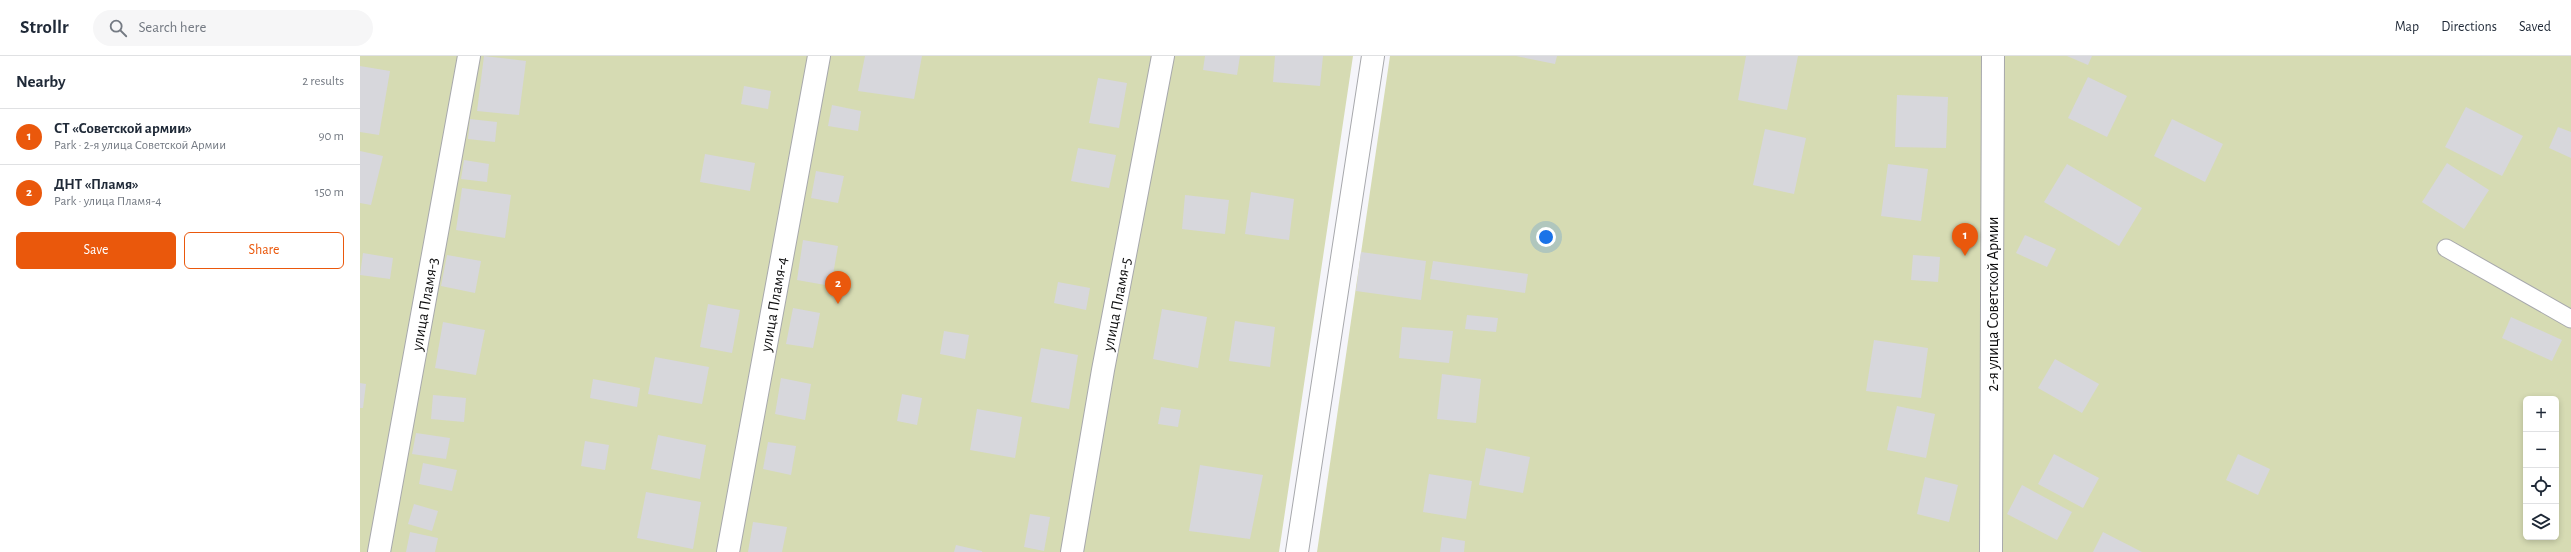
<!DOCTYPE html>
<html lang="en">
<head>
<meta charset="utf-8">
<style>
  body { margin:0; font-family:"Alegreya Sans",sans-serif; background:#f6f6f7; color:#1f2937 }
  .controls { position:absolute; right:12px; bottom:12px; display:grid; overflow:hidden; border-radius:6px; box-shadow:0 2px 6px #0003 }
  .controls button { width:36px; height:36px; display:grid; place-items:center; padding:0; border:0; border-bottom:1px solid #e0e1e3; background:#fff; color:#1f2937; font:20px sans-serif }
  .you { position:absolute; left:1186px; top:181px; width:14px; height:14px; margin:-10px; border:3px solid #fff; border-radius:50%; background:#1a73e8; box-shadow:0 0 0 6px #1a73e833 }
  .badge { display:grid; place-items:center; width:26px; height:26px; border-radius:50%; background:#ea580c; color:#fff; font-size:13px; font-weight:700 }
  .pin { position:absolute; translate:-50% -33px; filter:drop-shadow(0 1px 2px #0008) }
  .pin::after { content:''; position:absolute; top:21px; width:14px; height:12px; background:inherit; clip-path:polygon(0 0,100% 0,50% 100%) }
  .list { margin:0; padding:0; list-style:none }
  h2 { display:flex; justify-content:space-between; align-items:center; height:52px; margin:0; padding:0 16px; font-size:17px }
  h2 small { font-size:13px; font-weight:400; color:#747a83 }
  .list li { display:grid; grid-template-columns:26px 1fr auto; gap:12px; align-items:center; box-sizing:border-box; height:56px; padding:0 16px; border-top:1px solid #e0e1e3 }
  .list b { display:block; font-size:15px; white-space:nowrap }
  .list p { margin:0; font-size:13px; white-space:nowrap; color:#747a83 }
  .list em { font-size:13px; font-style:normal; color:#747a83 }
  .actions { display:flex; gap:8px; padding:12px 16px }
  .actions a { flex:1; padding:9px 0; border:1px solid #ea580c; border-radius:6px; text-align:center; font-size:14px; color:#ea580c }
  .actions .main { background:#ea580c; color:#fff }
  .icon { flex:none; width:22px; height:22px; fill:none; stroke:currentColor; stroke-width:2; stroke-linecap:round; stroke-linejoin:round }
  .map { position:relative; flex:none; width:2211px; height:496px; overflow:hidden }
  header { display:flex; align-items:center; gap:24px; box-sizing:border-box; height:56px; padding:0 20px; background:#fff; border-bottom:1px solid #e0e1e3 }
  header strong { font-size:19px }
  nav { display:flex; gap:22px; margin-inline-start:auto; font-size:14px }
  .search { width:280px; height:36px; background:#f6f6f7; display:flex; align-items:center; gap:10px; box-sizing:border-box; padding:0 14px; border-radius:22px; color:#747a83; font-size:15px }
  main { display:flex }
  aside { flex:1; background:#fff }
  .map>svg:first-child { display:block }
  .green { fill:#d6dbb3; fill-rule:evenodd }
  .building { fill:#d7d7dc }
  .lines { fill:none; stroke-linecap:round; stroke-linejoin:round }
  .lane-casing { stroke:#a7a8ac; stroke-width:19 }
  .street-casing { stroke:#a7a8ac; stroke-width:24 }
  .lane { stroke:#fff; stroke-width:17 }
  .street { stroke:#fff; stroke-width:22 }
  .labels { text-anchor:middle; stroke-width:3.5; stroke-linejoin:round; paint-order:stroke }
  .street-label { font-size:16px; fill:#0e0e0f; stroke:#fff }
</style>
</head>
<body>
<header>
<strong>Strollr</strong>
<div class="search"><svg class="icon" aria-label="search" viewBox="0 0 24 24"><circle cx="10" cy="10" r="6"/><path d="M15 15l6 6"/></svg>Search here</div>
<nav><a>Map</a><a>Directions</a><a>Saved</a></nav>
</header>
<main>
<aside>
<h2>Nearby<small>2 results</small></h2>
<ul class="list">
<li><span class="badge">1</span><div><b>СТ «Советской армии»</b><p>Park · 2-я улица Советской Армии</p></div><em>90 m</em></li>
<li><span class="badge">2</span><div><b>ДНТ «Пламя»</b><p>Park · улица Пламя-4</p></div><em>150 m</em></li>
</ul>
<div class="actions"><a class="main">Save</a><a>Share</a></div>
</aside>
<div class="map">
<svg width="2211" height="496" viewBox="0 0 2211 496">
  <rect width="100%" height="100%" fill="#f5f5fa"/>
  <path class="green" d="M0,0H993L919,496H0Z
    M1030,0H2211V496H957ZM2166,343H2196V481H2166Z"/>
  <path class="building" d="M124,0L166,5L159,59L117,55Z
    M505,0H562L554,43L498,35Z
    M845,0H880L877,19L843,14Z
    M915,0H963L960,30L913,26Z
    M1156,0H1197L1195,8Z
    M1386,0H1438L1427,54L1378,44Z
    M1707,0H1732L1728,9Z
    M0,10L30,15L19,79L0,76Z
    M1728,21L1767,40L1747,81L1708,62Z
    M738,22L767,27L759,72L729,67Z
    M384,30L411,35L408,53L381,48Z
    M1537,39L1588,41L1586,92L1535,91Z
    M472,49L501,55L498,75L468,70Z
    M2106,51L2163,80L2142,120L2085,91Z
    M110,63L137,66L135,86L108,83Z
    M1812,63L1863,88L1845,126L1794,100Z
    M2198,71L2211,76V102L2189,92Z
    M1405,73L1446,82L1434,138L1393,129Z
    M718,92L756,99L749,132L711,125Z
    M0,95L23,100L11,149L0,147Z
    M345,98L395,107L390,135L340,126Z
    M104,104L129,108L127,126L101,123Z
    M2087,107L2129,134L2104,173L2062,146Z
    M1528,108L1568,113L1561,165L1521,160Z
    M1707,108L1782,152L1759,190L1684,146Z
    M456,115L484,120L478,147L451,142Z
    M102,132L151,139L145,182L96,174Z
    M891,136L934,143L929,184L885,178Z
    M825,139L869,144L865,178L822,173Z
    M1665,179L1696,193L1687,211L1656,197Z
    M443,184L478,190L471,230L437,224Z
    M1001,196L1066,205L1061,244L996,235Z
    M3,197L33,202L30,223L0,219Z
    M87,199L121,205L115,237L81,230Z
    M1553,199L1580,201L1578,226L1551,224Z
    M1073,205L1168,218L1165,237L1070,223Z
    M698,226L730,232L726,254L694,247Z
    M348,248L380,254L372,297L340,291Z
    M433,252L460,257L453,292L426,288Z
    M802,253L847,261L838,312L793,303Z
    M1107,259L1138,262L1136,276L1105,273Z
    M2151,261L2202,284L2192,305L2142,282Z
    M875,265L915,271L910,311L869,305Z
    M83,266L125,274L116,319L75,312Z
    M1042,271L1093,275L1089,307L1039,302Z
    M584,275L609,279L605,303L580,298Z
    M1514,284L1568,292L1561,342L1506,335Z
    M681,292L718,299L709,353L671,346Z
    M295,301L349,311L342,348L288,338Z
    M1695,303L1739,328L1722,357L1678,332Z
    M1082,318L1121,323L1116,367L1077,363Z
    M421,322L451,328L445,364L415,358Z
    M233,323L280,332L277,351L230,342Z
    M0,327L6,328L3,352H0Z
    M542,338L562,342L557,369L537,365Z
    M73,339L106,342L104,366L71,363Z
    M1537,350L1575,358L1566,402L1527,394Z
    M801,351L821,354L818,371L798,368Z
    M617,353L662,361L655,402L610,394Z
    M56,377L90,382L86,403L52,398Z
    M298,379L346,389L340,423L291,413Z
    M225,385L249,389L245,414L221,410Z
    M408,386L436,390L431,419L403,413Z
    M1126,392L1170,401L1163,437L1119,429Z
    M1694,398L1739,422L1723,452L1678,428Z
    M1878,398L1910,413L1898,439L1866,424Z
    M63,407L97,414L92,435L59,428Z
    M840,409L903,419L890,483L829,475Z
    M1069,418L1112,425L1106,463L1063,456Z
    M1565,421L1598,429L1589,466L1557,458Z
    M1662,429L1712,456L1697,484L1647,458Z
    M286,436L341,446L333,493L277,482Z
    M54,448L78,455L72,475L48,468Z
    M670,458L690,461L684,495L664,491Z
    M393,466L427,471L422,496H388Z
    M50,476L78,482L75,496H46Z
    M1743,476L1782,496H1733Z
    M1082,481L1105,485L1104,496H1080Z
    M596,489L622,495V496H594Z"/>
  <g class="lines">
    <defs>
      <path id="lane" d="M2086,192L2211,263"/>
      <path id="street" d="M19,496L109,0
        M368,496L459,0
        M712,496L743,314L803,0
        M937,496L1013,0
        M1631,496L1633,0"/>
    </defs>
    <use href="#lane" class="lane-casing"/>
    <use href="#street" class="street-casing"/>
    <use href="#lane" class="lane"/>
    <use href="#street" class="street"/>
  </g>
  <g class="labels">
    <g class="street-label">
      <text transform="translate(64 248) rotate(-80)" y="6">улица Пламя-3</text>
      <text transform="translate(413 248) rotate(-80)" y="6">улица Пламя-4</text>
      <text transform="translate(756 248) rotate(-79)" y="6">улица Пламя-5</text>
      <text transform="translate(1632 248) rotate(-90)" y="6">2-я улица Советской Армии</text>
    </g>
  </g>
</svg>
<div class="controls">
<button>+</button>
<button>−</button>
<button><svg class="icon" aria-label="locate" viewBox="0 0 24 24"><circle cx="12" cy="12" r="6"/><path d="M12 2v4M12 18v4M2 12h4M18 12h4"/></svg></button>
<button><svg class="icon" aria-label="layers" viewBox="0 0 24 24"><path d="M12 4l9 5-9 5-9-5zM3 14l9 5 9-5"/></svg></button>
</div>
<div class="you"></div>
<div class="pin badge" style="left:1605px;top:200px">1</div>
<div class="pin badge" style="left:478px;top:248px">2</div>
</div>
</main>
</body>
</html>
